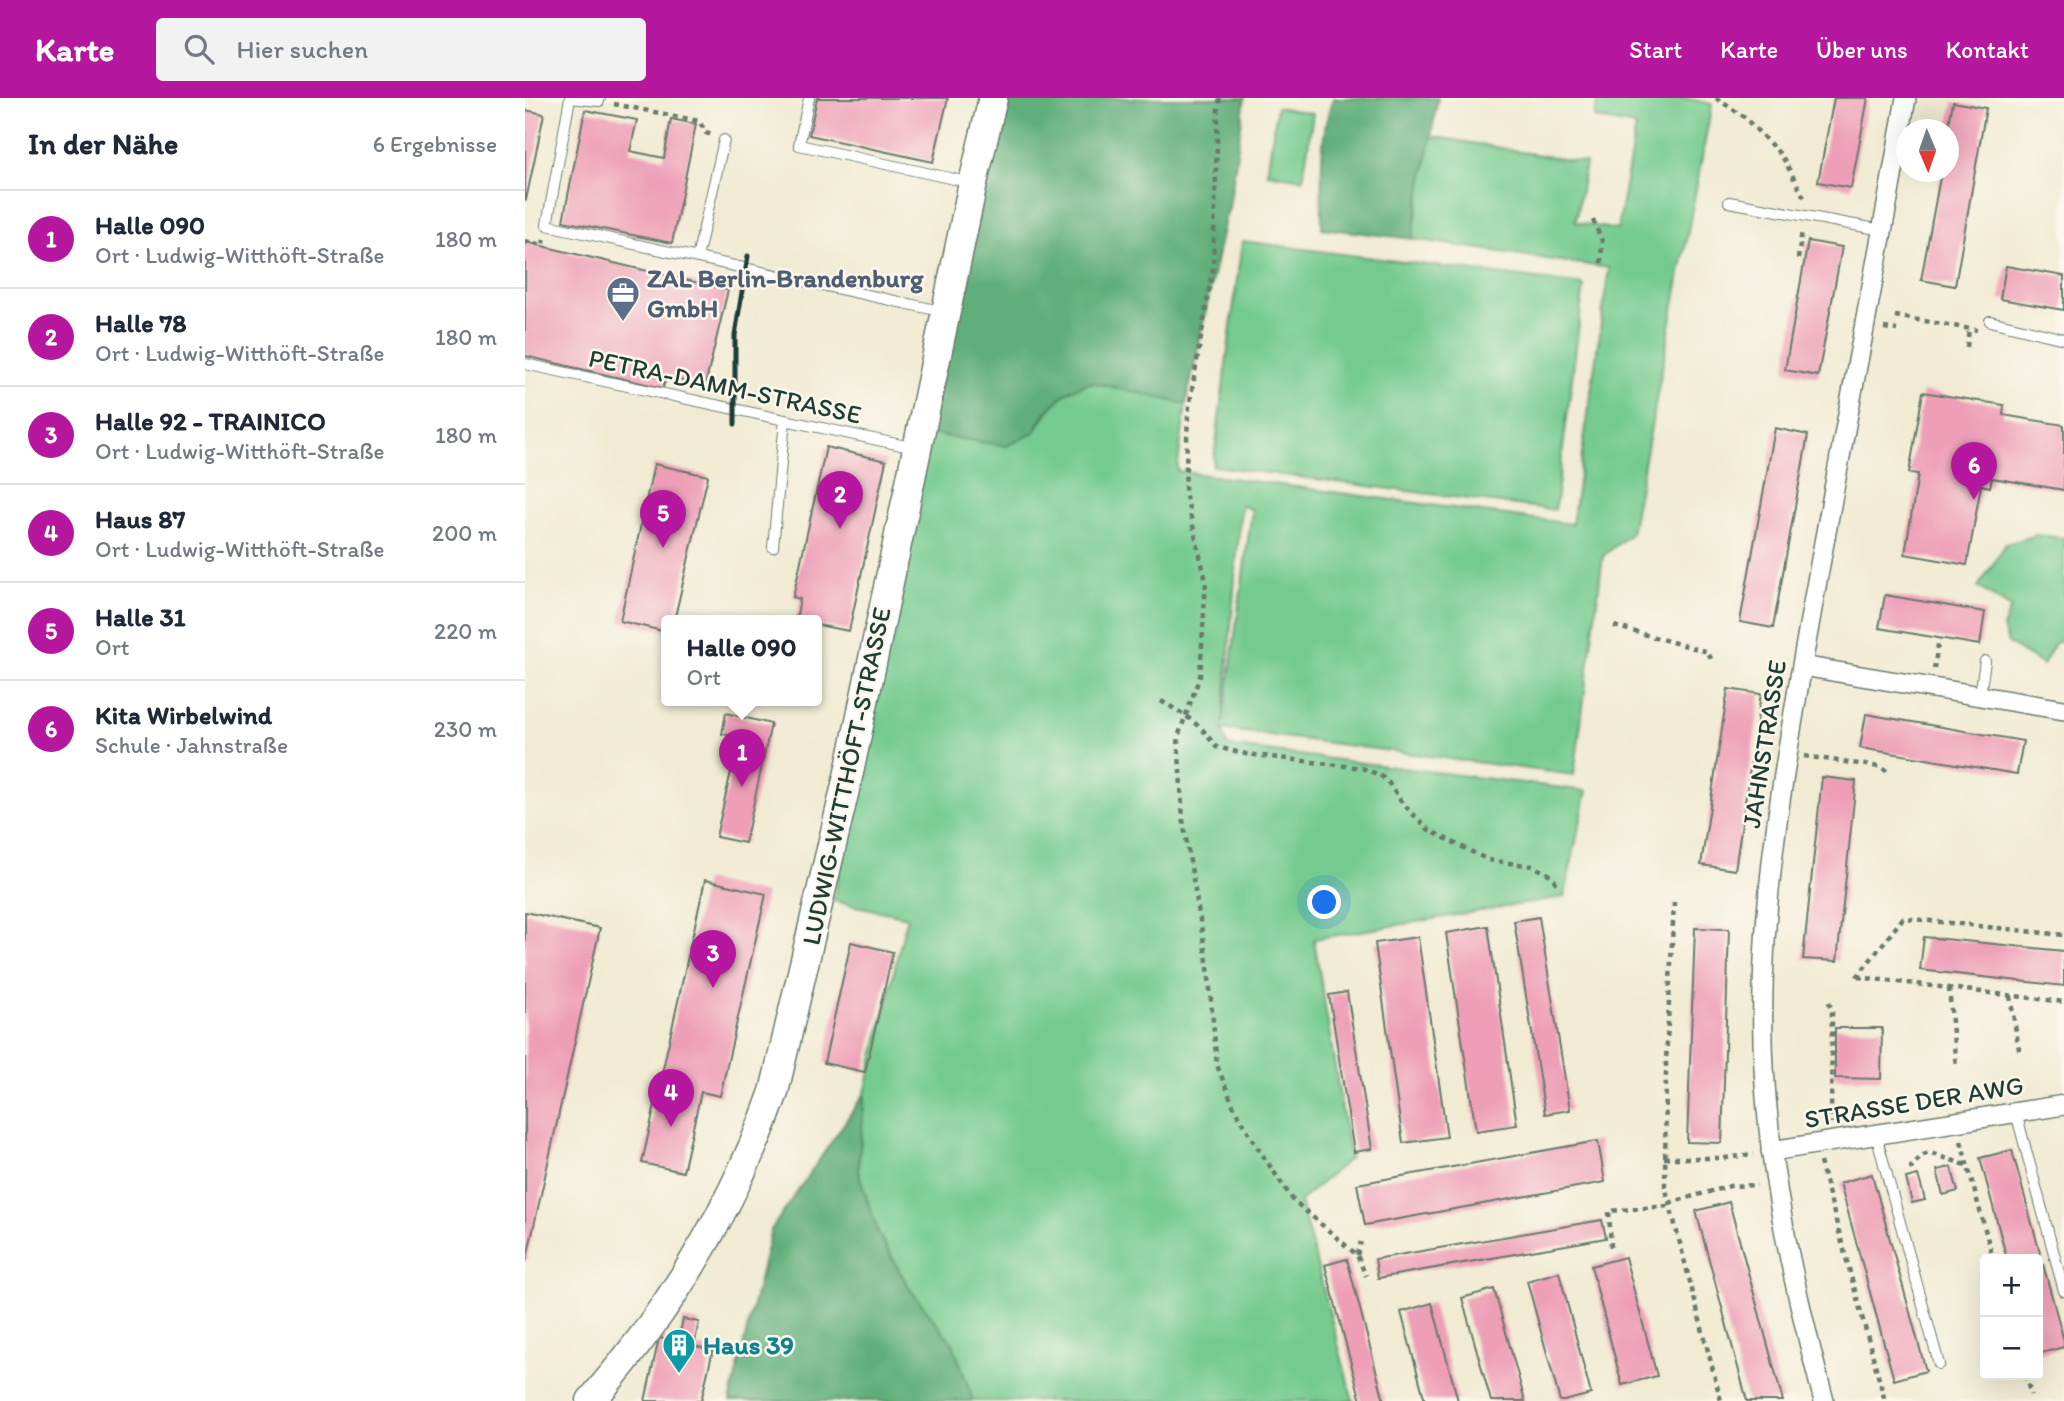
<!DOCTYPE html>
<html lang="de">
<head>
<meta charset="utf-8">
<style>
  body { margin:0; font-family:Itim,sans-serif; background:#f2f2f3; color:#1f2937 }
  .controls { position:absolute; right:21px; bottom:21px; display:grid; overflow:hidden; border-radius:7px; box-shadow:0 7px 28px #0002 }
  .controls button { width:63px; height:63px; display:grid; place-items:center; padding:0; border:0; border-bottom:2px solid #e0e1e3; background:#fff; color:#1f2937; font:35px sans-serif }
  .compass { position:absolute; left:1371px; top:21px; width:63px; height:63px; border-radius:50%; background:#fff; box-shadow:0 7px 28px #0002; rotate:178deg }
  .you { position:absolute; left:800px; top:805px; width:24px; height:24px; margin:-18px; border:5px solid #fff; border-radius:50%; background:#1a73e8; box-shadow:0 0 0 10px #1a73e833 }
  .badge { display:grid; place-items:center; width:46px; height:46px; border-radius:50%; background:#b5179e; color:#fff; font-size:23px; font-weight:700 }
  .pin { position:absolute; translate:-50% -58px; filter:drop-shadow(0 2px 4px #0008) }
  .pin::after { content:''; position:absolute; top:37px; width:24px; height:21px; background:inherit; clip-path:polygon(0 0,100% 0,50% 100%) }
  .popup { position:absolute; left:136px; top:517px; width:161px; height:91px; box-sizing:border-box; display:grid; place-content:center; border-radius:7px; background:#fff; filter:drop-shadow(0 2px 5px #0005); font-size:23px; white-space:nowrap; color:#747a83 }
  .popup b { font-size:26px; color:#1f2937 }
  .popup::after { content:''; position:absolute; left:50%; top:100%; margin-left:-14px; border:14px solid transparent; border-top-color:#fff }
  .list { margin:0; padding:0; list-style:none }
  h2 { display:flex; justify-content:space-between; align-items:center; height:91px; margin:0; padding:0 28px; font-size:30px }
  h2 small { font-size:23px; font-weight:400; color:#747a83 }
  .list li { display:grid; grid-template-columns:46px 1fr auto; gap:21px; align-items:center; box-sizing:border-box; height:98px; padding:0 28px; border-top:2px solid #e0e1e3 }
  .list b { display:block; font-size:26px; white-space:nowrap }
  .list p { margin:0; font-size:23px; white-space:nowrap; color:#747a83 }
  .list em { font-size:23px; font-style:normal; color:#747a83 }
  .icon { flex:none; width:38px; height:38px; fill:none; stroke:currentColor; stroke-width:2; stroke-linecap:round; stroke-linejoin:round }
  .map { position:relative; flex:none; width:1539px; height:1303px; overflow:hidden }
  header { display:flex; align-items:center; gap:42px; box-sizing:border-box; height:98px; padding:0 35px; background:#b5179e; color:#fff }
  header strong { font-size:33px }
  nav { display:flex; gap:38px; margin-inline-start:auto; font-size:24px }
  .search { width:490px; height:63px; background:#f2f2f3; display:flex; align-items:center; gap:18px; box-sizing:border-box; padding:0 24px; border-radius:7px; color:#747a83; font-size:26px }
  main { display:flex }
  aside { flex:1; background:#fff }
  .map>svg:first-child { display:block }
  .green { fill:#75cb8f; stroke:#4a8462; stroke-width:2; fill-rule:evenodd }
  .forest { fill:#60af7a; stroke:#407657; stroke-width:2 }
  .building { fill:#ee9fb7 }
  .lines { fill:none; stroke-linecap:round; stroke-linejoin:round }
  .lane-casing { stroke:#687a6c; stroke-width:12 }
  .street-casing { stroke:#687a6c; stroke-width:22 }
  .secondary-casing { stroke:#687a6c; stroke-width:31 }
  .path { stroke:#687a6c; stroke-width:4.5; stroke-dasharray:5 5; stroke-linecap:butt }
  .lane { stroke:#fff; stroke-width:10 }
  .street { stroke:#fff; stroke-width:19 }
  .secondary { stroke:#fff; stroke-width:28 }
  .rail { stroke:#1f3d34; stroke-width:5 }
  .labels { text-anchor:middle; stroke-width:5; stroke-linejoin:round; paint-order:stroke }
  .service-label { font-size:26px; font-weight:bold; fill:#4e5e75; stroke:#fbf7ec; text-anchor:start }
  .street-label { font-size:26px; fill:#1f3d34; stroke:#fbf7ec }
  .culture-label { font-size:26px; font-weight:bold; fill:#0d838f; stroke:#fbf7ec; text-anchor:start }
</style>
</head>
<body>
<header>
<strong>Karte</strong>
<div class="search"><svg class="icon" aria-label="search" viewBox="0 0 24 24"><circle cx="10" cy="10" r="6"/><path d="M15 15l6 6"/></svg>Hier suchen</div>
<nav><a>Start</a><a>Karte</a><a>Über uns</a><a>Kontakt</a></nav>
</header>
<main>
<aside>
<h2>In der Nähe<small>6 Ergebnisse</small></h2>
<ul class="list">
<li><span class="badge">1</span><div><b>Halle 090</b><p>Ort · Ludwig-Witthöft-Straße</p></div><em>180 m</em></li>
<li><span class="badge">2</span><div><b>Halle 78</b><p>Ort · Ludwig-Witthöft-Straße</p></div><em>180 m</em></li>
<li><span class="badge">3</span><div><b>Halle 92 - TRAINICO</b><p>Ort · Ludwig-Witthöft-Straße</p></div><em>180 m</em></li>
<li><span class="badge">4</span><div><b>Haus 87</b><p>Ort · Ludwig-Witthöft-Straße</p></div><em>200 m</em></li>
<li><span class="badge">5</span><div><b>Halle 31</b><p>Ort</p></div><em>220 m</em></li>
<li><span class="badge">6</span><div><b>Kita Wirbelwind</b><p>Schule · Jahnstraße</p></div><em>230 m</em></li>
</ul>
</aside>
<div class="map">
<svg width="1539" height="1303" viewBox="0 0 1539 1303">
  <rect width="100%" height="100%" fill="#fbf7ec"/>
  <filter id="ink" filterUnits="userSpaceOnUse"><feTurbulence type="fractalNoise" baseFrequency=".0143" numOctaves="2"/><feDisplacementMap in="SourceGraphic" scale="14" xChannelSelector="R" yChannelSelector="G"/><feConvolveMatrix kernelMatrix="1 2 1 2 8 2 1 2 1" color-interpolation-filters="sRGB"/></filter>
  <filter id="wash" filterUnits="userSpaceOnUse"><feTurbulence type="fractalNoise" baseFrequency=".00686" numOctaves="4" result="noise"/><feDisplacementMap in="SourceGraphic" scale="28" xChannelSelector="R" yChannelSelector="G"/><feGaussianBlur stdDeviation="1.57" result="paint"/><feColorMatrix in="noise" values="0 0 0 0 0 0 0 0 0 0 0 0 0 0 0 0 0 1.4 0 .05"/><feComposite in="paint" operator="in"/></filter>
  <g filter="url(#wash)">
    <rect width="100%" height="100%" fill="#f1ebd3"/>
    <path class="green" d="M1073,0H1160L1187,6L1106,435L1078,458L1049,677L697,631L702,648L1062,693L1039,799L789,841L825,1060L775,1103L828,1303H448L428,1246L385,1191L353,1135L333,1073L340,995L382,819L308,803L404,336L509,335C521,313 537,291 564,285C576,282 644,302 661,306L652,373L1047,426L1084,170L887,141L906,38L1061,65L1050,124L1092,132L1111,28L1069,20ZM716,407L727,412L698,625V624Z
      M752,9L788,15L778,81L742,75Z
      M717,143L1059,187L1030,412L688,368Z
      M1512,437L1539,440V542L1530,545L1518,567L1483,545L1478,529L1486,510L1453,489L1481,446Z"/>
    <path class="forest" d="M480,0H720L704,110L700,121L661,306L566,284L543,293L520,315L509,335L482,348L404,336Z
      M808,0H913L887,141L797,130C797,88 793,39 808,0Z
      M340,995L333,1073L353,1135L385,1191L428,1246L448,1303H205L246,1132Z"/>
    <g id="blocks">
      <path class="building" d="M292,0H423L408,64L284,37Z
        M1309,0H1343L1326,90L1293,84Z
        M1428,4L1461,10L1430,188L1396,182L1416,74H1423V32Z
        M0,12L19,16L1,102L0,101Z
        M60,12L112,22L105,53L139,60L146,21L171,26L147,145L38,123Z
        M1283,143L1317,149L1293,278L1260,272Z
        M0,144L203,192L180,288L141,279L138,290L0,258Z
        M1481,168L1539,178V212L1475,201Z
        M1398,294L1479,307L1478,317L1539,327V392L1467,380L1465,389L1456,387L1442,467L1380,456L1393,376L1384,375Z
        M1250,330L1283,337L1248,530L1215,524Z
        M301,349L361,363L324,533L292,527V523L271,522L275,501L268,499Z
        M129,366L183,378L149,523H142V534L95,523Z
        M1360,497L1460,514L1455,547L1354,530Z
        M1203,591L1236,596L1210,772L1176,767Z
        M201,615L246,626L220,745L191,739L214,639L197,636Z
        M1341,616L1498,643L1492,676L1335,650Z
        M1297,679L1331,683L1312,863L1278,861Z
        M180,782L241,796L195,998L176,994L158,1074L117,1065Z
        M0,814L75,830L1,1164L0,1163Z
        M1014,819L1045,1012L1020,1016L989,823Z
        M963,828L992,1027L951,1033L921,835Z
        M1170,830L1204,831L1197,1045L1162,1044Z
        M893,839L922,1039L878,1045L850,845Z
        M1399,839L1539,853V888L1395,872Z
        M326,844L368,854L340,974L299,965Z
        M822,894L847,1051L829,1054L804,897Z
        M1310,930H1357L1356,981L1310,980Z
        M1073,1043L1080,1084L840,1127L832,1086Z
        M1487,1052L1539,1243V1249L1513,1256V1161H1482L1455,1060Z
        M1426,1069L1433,1093L1418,1097L1412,1072Z
        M1347,1076L1401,1273L1369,1282L1315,1085Z
        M1393,1077L1400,1102L1387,1105L1381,1080Z
        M1204,1104L1258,1303H1222L1171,1113Z
        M1077,1122L1081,1140L853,1180L850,1161Z
        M1100,1159L1132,1278L1097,1287L1066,1168Z
        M822,1161L859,1303H836L800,1167Z
        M1034,1174L1066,1296L1039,1303H1035L1002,1183Z
        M969,1191L1000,1303H966L937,1200Z
        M907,1205L933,1303H900L876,1214Z
        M158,1221L174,1224L169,1248L188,1252L176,1303H120L134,1240L153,1244Z"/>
    </g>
  </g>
  <g filter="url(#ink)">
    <use href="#blocks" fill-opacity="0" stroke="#687a6c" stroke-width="2"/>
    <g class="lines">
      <defs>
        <path id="lane" d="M45,0L22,127L420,214
          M46,0L74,3L75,0
          M284,0L274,47L447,85
          M1204,104L1357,132
          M172,160L199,42
          M1465,223L1539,241
          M0,266L390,350
          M248,449L260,322
          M1455,597L1460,563
          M1491,1015L1539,1193
          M1351,1037L1414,1266"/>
        <path id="street" d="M1277,568L1539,612
          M1246,1053L1539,1007
          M1299,1303C1270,1193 1245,1084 1239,970C1231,820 1259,670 1285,522C1316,348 1351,174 1381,0"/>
        <path id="secondary" d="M66,1303C145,1212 209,1108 249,994L325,670L448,85L468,0"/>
      </defs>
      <use href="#lane" class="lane-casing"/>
      <use href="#street" class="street-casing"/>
      <use href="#secondary" class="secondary-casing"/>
      <path class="path" d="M695,0L693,10L688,169L663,315L660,394L681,483L675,578L653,639L658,722L683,869L692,967L708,1007L732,1049L768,1102L832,1157L841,1178
        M1191,0L1218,18L1257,58L1281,103
        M89,6L174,23L181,35L187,37
        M1068,122L1077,143L1076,168
        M0,143L18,147L19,141
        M1273,161L1277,132
        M1370,218L1452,232
        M1359,230L1372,232
        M1442,249L1444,230
        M1089,528L1183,554L1186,561
        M1409,571L1414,540
        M636,603L660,617L678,632L691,649L721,656L837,670L855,677L863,684L877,705L904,732L963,762L1007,768L1024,776L1033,787
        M1279,658L1355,669L1366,676
        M1149,804L1141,963L1140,1088L1196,1303
        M1332,879L1378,820L1539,837
        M1333,879L1539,904
        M1424,890L1431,969
        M1485,898L1495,957
        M1304,904L1307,913L1306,1025
        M1436,1043L1468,1161
        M1139,1060H1201L1229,1056
        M1295,1064L1360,1303
        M1387,1072L1386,1069L1398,1057L1405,1055L1441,1067
        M1144,1105L1205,1088L1232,1087
        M1086,1149L1084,1113L1144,1108
        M832,1157L836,1144
        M1500,1277L1506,1297"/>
      <use href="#lane" class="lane"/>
      <use href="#street" class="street"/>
      <use href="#secondary" class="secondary"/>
      <path class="rail" d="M210,326V237L223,158"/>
    </g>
  </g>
  <defs>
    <symbol id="office-pin" viewBox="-11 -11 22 30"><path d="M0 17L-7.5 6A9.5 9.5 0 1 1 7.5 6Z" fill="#5c6f8a" stroke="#fbf7ec"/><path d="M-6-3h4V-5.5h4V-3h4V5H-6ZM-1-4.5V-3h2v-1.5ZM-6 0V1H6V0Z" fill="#fff"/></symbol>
    <symbol id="building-pin" viewBox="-11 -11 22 30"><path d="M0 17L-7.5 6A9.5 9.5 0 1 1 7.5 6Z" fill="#0f9aa8" stroke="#fbf7ec"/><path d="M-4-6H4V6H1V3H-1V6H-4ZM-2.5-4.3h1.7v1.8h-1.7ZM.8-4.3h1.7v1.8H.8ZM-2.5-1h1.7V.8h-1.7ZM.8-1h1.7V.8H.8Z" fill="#fff"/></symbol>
  </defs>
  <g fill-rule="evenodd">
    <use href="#office-pin" x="79" y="176" width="38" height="52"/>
    <use href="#building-pin" x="135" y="1228" width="38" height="52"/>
  </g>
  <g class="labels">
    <g class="service-label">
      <text x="122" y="189">ZAL Berlin-Brandenburg<tspan x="122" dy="30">GmbH</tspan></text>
    </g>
    <g class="street-label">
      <text transform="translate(200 288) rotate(12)" y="9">PETRA-DAMM-STRASSE</text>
      <text transform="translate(1239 646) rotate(-81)" y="9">JAHNSTRASSE</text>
      <text transform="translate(321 678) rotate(-78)" y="9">LUDWIG-WITTHÖFT-STRASSE</text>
      <text transform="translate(1389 1004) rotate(-9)" y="9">STRASSE DER AWG</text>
    </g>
    <g class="culture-label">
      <text x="178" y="1256">Haus 39</text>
    </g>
  </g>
</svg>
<div class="controls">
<button>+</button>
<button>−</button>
</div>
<svg class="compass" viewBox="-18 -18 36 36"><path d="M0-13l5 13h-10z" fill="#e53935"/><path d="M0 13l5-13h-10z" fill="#747a83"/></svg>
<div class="you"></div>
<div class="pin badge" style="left:217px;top:689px">1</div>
<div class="popup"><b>Halle 090</b>Ort</div>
<div class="pin badge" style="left:315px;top:431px">2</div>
<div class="pin badge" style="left:188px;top:890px">3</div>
<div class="pin badge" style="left:146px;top:1029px">4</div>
<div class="pin badge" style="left:138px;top:450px">5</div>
<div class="pin badge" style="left:1449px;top:402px">6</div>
</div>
</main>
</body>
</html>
